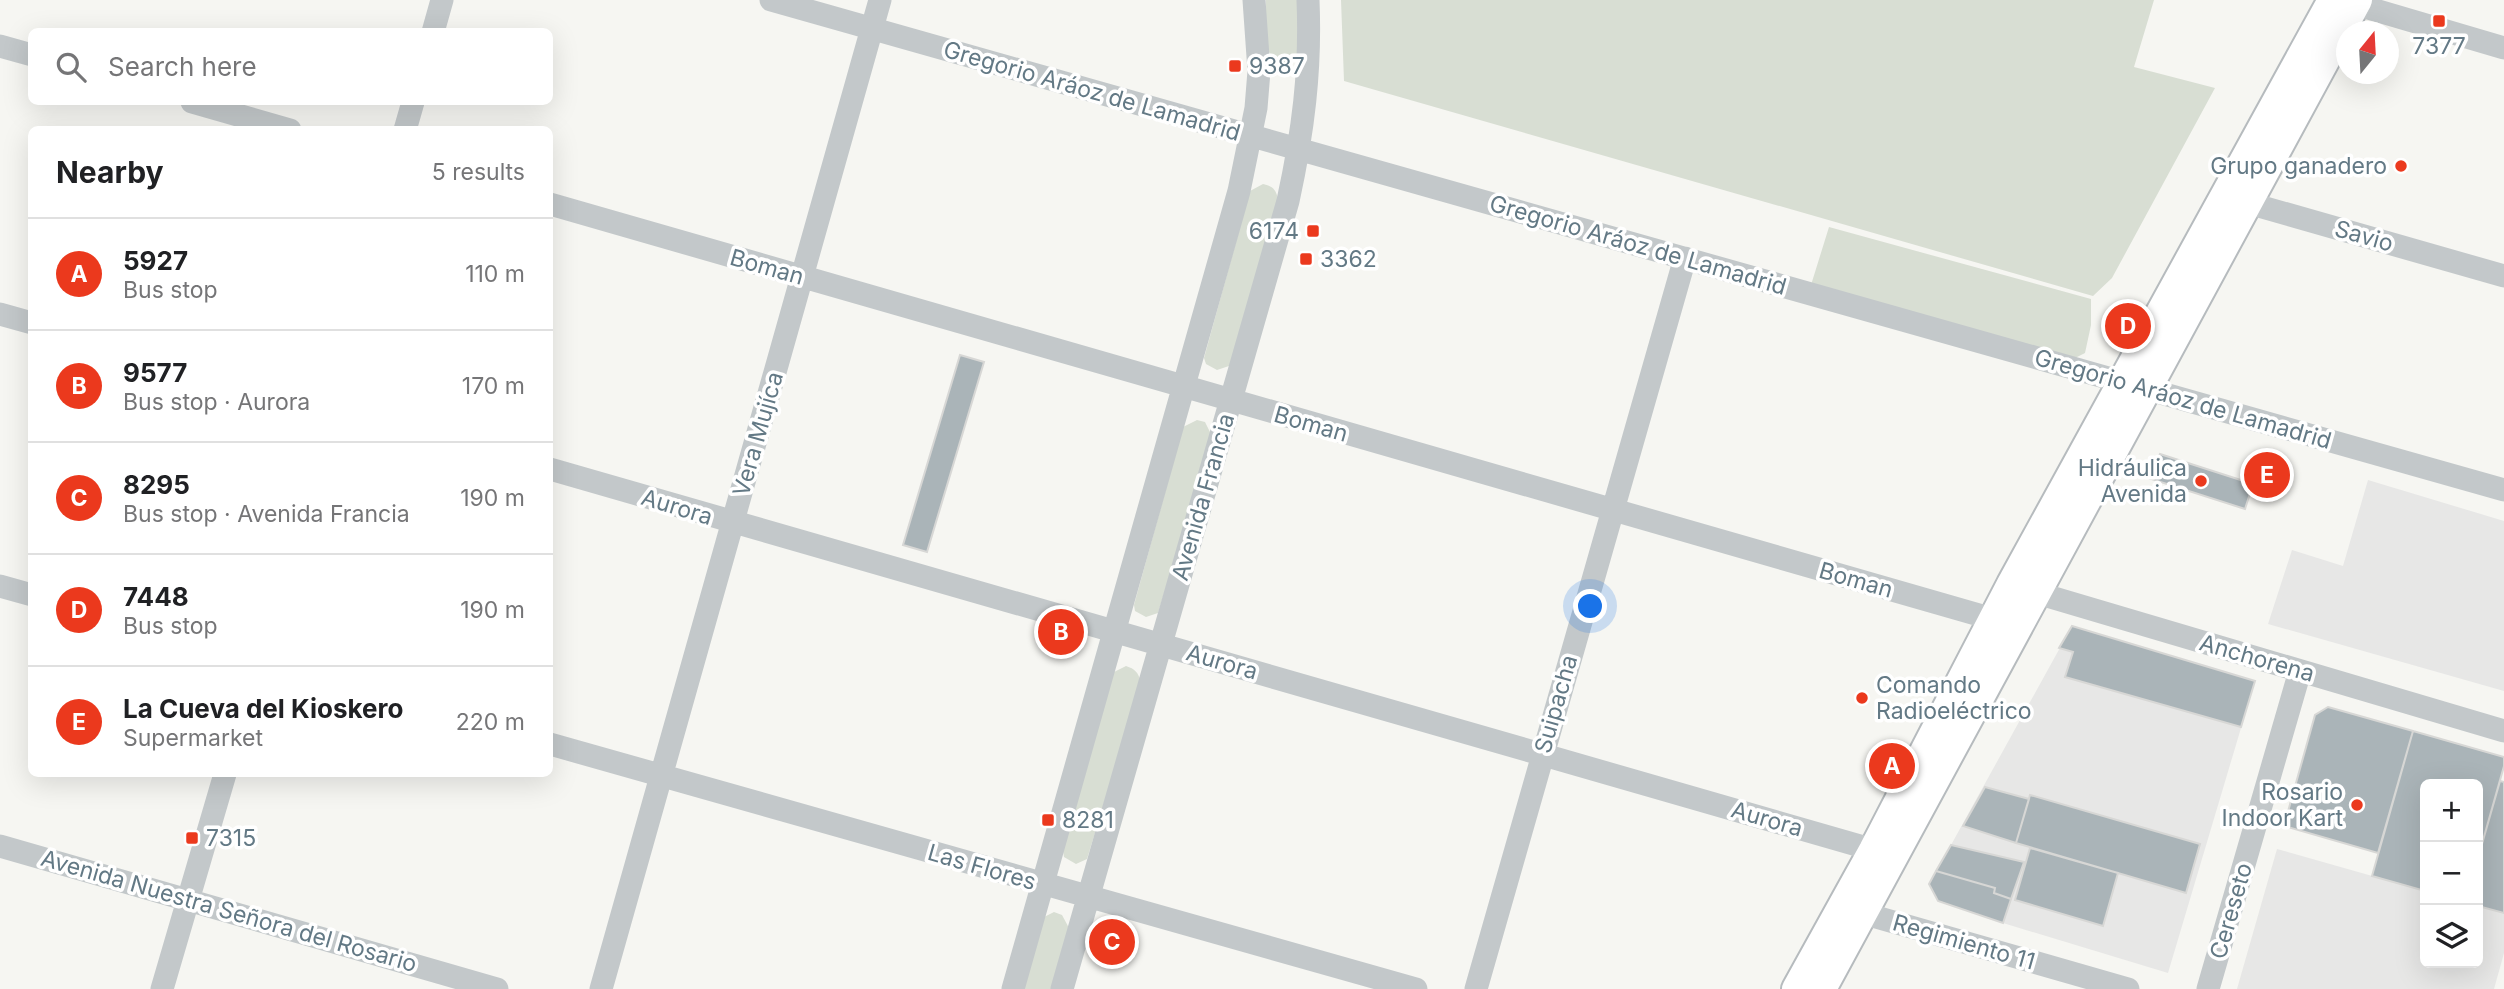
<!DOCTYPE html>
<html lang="en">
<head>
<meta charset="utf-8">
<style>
  body { margin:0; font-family:Inter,sans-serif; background:#f6f6f6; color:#202124 }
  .controls { position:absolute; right:21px; bottom:21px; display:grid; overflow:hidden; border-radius:10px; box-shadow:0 7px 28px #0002 }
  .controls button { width:63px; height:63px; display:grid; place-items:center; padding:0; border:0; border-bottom:2px solid #e0e0e0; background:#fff; color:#202124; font:35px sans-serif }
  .compass { position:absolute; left:2336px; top:21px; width:63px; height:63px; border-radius:50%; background:#fff; box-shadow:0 7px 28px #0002; rotate:18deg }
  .you { position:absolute; left:1591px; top:607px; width:24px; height:24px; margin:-18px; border:5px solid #fff; border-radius:50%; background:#1a73e8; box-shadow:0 0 0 10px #1a73e833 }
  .badge { display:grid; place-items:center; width:46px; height:46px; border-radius:50%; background:#eb391d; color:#fff; font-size:23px; font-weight:700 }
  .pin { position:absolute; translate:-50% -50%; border:4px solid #fff; box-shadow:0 2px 7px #0006 }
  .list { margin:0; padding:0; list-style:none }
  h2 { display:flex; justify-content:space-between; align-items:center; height:91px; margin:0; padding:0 28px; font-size:30px }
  h2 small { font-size:23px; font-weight:400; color:#757577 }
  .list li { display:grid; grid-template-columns:46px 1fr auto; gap:21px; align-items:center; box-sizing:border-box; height:112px; padding:0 28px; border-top:2px solid #e0e0e0 }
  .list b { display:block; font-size:26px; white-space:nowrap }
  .list p { margin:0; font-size:23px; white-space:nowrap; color:#757577 }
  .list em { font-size:23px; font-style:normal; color:#757577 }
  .icon { flex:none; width:38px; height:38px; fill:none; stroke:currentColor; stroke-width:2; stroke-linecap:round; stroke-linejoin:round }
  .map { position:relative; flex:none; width:2504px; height:989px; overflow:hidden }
  .search { position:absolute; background:#fff; box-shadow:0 7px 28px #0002; left:28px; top:28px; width:525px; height:77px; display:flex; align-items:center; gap:18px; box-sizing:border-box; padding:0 24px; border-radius:10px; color:#757577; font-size:26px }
  .panel { position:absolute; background:#fff; box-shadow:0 7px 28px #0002; left:28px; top:126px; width:525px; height:651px; border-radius:10px }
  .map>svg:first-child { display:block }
  .built { fill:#e7e7e6 }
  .green { fill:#d8ded3 }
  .building { fill:#aab4b8; stroke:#d7d7d5; stroke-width:2 }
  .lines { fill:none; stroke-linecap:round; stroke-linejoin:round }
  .major-casing { stroke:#b6bbbe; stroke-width:32 }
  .minor { stroke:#c3c8ca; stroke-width:23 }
  .major { stroke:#fff; stroke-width:28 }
  .poi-dot { fill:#eb391d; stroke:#fff; stroke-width:2.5 }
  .labels { text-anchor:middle; stroke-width:7; stroke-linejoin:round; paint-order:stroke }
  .poi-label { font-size:23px; fill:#637985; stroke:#fff; text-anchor:start }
  .street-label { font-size:23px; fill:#637985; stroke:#fff }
</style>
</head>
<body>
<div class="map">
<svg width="2504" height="989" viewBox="0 0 2504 989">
  <rect width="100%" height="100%" fill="#f6f6f2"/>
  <path class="built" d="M2368,480L2504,521V691L2268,624L2292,550L2343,566Z
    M2072,626L2255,681L2168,973L2003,923L2023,862L1951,845Z
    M2277,849L2425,891V963H2478V906L2504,913V953L2494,989H2237Z"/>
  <path class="green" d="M1266,0H1297L1299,54C1294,63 1289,64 1279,66C1261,52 1266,21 1266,0Z
    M1341,0H2154L2134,67L2215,88L2112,278L2093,296L1344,81Z
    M1263,184C1273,186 1276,190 1278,199L1233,361L1229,366L1217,370L1206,364L1204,358L1250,191Z
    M1829,227L2091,299V325L2085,353L2073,359L1811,285Z
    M1197,420L1205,422L1212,436L1158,613L1146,617L1135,611L1134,605L1183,427Z
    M1126,666C1135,669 1138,672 1141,682L1087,859L1076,864L1064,857L1063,851L1112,673Z
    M1054,912L1062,915L1069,928L1052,989H1021L1040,919Z"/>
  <path class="building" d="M960,355L984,362L927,552L903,545Z
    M2160,454L2253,484L2245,509L2148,478Z
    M2072,626L2255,681L2241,727L2065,677L2073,652L2059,648Z
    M2328,707L2413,731L2378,853L2284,826L2315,715Z
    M2413,731L2504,757V766L2478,858V784H2425V891L2372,876Z
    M2500,781L2504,782V913L2478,906V858Z
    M1985,787L2029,799L2016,843L1963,826Z
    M2030,795L2200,844L2186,893L2016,843Z
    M1951,845L2024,862L2011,899L1994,893L1995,888L1936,871Z
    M2030,848L2118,873L2103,926L2015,900Z
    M1936,871L1995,888L1994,893L2011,899L2003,923L1938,901L1929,884Z"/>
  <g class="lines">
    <defs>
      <path id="major" d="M1796,989L1873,850L2011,584L2332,0
        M1822,989L2358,0"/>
    </defs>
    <use href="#major" class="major-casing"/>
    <path class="minor" d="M771,0L2504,490
      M2341,0L2504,48
      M433,32L442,0
      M0,46L32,55
      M192,102L290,130
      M405,130L413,102
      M2234,199L2504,276
      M550,204L1993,619
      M0,314L32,323
      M550,469L1888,854
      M0,586L32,595
      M2020,588L2504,731
      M550,744L1416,989
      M0,846L497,989
      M1848,909L2128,989
      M162,989L225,774
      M601,989L880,0
      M1013,989L1239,191L1256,108L1259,71L1254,0
      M1062,989L1288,201C1303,132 1311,71 1308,0
      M1476,989L1685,258
      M2208,989L2300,671"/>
    <use href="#major" class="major"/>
  </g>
  <g class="poi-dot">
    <rect x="2432" y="14" width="14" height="14" rx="3.5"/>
    <rect x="1228" y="59" width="14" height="14" rx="3.5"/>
    <circle cx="2401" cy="166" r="7"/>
    <rect x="1306" y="224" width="14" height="14" rx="3.5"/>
    <rect x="1299" y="252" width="14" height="14" rx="3.5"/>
    <circle cx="2201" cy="481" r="7"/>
    <circle cx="1862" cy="698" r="7"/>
    <circle cx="2357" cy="805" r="7"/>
    <rect x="1041" y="813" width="14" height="14" rx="3.5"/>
    <rect x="185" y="831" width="14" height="14" rx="3.5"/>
  </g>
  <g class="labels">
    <g class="poi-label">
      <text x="2439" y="54" text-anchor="middle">7377</text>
      <text x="1249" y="74">9387</text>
      <text x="2387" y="174" text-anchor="end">Grupo ganadero</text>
      <text x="1299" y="239" text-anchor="end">6174</text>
      <text x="1320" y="267">3362</text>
      <text x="2187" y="476" text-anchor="end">Hidráulica<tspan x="2187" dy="26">Avenida</tspan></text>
      <text x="1876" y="693">Comando<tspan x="1876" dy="26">Radioeléctrico</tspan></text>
      <text x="2343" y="800" text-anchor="end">Rosario<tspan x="2343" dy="26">Indoor Kart</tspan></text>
      <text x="1062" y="828">8281</text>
      <text x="206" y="846">7315</text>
    </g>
    <g class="street-label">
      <text transform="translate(1092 91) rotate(16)" y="8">Gregorio Aráoz de Lamadrid</text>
      <text transform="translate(2364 236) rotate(16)" y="8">Savio</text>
      <text transform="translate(1638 245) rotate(16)" y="8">Gregorio Aráoz de Lamadrid</text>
      <text transform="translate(767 267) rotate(16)" y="8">Boman</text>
      <text transform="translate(2183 399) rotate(16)" y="8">Gregorio Aráoz de Lamadrid</text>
      <text transform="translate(1311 424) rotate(16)" y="8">Boman</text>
      <text transform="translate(758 434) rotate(-74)" y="8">Vera Mujíca</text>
      <text transform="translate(1203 497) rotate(-74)" y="8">Avenida Francia</text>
      <text transform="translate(677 507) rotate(17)" y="8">Aurora</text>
      <text transform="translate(1856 580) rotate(16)" y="8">Boman</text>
      <text transform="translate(2257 658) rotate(16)" y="8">Anchorena</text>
      <text transform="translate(1222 662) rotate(16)" y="8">Aurora</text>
      <text transform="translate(1556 704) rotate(-74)" y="8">Suipacha</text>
      <text transform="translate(1767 819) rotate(16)" y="8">Aurora</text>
      <text transform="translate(982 867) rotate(16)" y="8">Las Flores</text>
      <text transform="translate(229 911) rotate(16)" y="8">Avenida Nuestra Señora del Rosario</text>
      <text transform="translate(2231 911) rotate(-74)" y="8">Cereseto</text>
      <text transform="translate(1964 942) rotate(16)" y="8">Regimiento 11</text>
    </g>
  </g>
</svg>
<div class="controls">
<button>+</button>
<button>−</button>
<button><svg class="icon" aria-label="layers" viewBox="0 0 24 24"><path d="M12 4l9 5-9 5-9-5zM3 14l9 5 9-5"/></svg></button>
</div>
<svg class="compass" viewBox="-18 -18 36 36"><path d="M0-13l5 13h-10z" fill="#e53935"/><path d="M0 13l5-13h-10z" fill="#757577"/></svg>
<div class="you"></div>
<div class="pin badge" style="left:1892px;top:766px">A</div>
<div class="pin badge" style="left:1061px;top:632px">B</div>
<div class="pin badge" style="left:1112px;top:942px">C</div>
<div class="pin badge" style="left:2128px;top:326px">D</div>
<div class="pin badge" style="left:2267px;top:475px">E</div>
<div class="search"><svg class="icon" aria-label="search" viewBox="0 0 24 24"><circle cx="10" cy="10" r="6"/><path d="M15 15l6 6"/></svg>Search here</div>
<section class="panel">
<h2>Nearby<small>5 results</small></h2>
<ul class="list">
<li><span class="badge">A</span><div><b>5927</b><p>Bus stop</p></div><em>110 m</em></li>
<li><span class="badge">B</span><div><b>9577</b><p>Bus stop · Aurora</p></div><em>170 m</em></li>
<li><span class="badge">C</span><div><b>8295</b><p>Bus stop · Avenida Francia</p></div><em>190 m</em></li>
<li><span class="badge">D</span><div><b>7448</b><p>Bus stop</p></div><em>190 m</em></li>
<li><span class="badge">E</span><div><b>La Cueva del Kioskero</b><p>Supermarket</p></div><em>220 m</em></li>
</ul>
</section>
</div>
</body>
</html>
